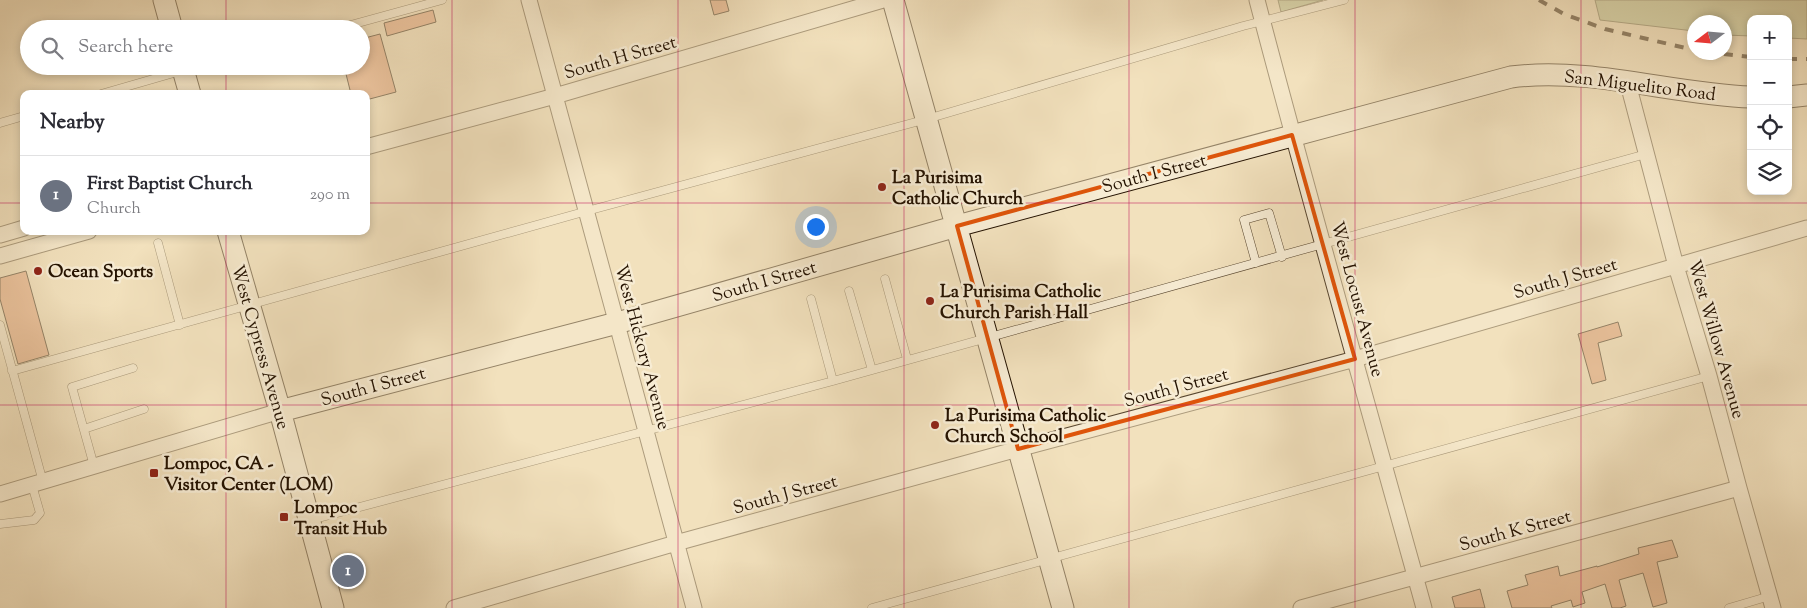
<!DOCTYPE html>
<html lang="en">
<head>
<meta charset="utf-8">
<style>
  body { margin:0; font-family:"Sorts Mill Goudy",serif; background:#f2f2f3; color:#2b2b33 }
  .controls { position:absolute; right:15px; top:15px; display:grid; overflow:hidden; border-radius:10px; box-shadow:0 2px 8px #0003 }
  .controls button { width:45px; height:45px; display:grid; place-items:center; padding:0; border:0; border-bottom:1px solid #e1e1e2; background:#fff; color:#2b2b33; font:25px sans-serif }
  .compass { position:absolute; left:1687px; top:15px; width:45px; height:45px; border-radius:50%; background:#fff; box-shadow:0 2px 8px #0003; rotate:254deg }
  .you { position:absolute; left:815px; top:226px; width:18px; height:18px; margin:-12px; border:4px solid #fff; border-radius:50%; background:#1a73e8; box-shadow:0 0 0 8px #1a73e833 }
  .badge { display:grid; place-items:center; width:32px; height:32px; border-radius:50%; background:#d93025; color:#fff; font-size:16px; font-weight:700 }
  .pin { position:absolute; translate:-50% -50%; border:2px solid #fff; box-shadow:0 1px 5px #0006 }
  .list { margin:0; padding:0; list-style:none }
  h2 { display:flex; justify-content:space-between; align-items:center; height:65px; margin:0; padding:0 20px; font-size:21px }
  h2 small { font-size:16px; font-weight:400; color:#7c7c81 }
  .list li { display:grid; grid-template-columns:32px 1fr auto; gap:15px; align-items:center; box-sizing:border-box; height:80px; padding:0 20px; border-top:1px solid #e1e1e2 }
  .list b { display:block; font-size:19px; white-space:nowrap }
  .list p { margin:0; font-size:16px; white-space:nowrap; color:#7c7c81 }
  .list em { font-size:16px; font-style:normal; color:#7c7c81 }
  .icon { flex:none; width:28px; height:28px; fill:none; stroke:currentColor; stroke-width:2; stroke-linecap:round; stroke-linejoin:round }
  .map { position:relative; flex:none; width:1807px; height:608px; overflow:hidden }
  .search { position:absolute; background:#fff; box-shadow:0 2px 8px #0003; left:20px; top:20px; width:350px; height:55px; display:flex; align-items:center; gap:12px; box-sizing:border-box; padding:0 18px; border-radius:28px; color:#7c7c81; font-size:19px }
  .panel { position:absolute; background:#fff; box-shadow:0 2px 8px #0003; left:20px; top:90px; width:350px; height:145px; border-radius:10px }
  .map>svg:first-child { display:block }
  .green { fill:#bac392; stroke:#6f6a49 }
  .building { fill:#e4a079; stroke:#241200 }
  .lines { fill:none; stroke-linecap:round; stroke-linejoin:round }
  .lane-casing { stroke:#58462f; stroke-width:9 }
  .street-casing { stroke:#58462f; stroke-width:17 }
  .secondary-casing { stroke:#241200; stroke-width:23 }
  .lane { stroke:#f7ecd4; stroke-width:8 }
  .street { stroke:#f7ecd4; stroke-width:15 }
  .secondary { stroke:#f7ecd4; stroke-width:21 }
  .rail { stroke:#241200; stroke-width:4; stroke-dasharray:9 9; stroke-linecap:butt }
  .marked { fill:none; stroke:#de550b; stroke-width:4; stroke-linejoin:round }
  .grid { fill:none; stroke:#c2185b; stroke-width:1; stroke-opacity:0.55 }
  .poi-dot { fill:#8f2418; stroke:#f7ecd4; stroke-width:2 }
  .labels { text-anchor:middle; stroke-width:5; stroke-linejoin:round; paint-order:stroke }
  .street-label { font-size:18px; fill:#241200; stroke:#f7ecd4 }
  .poi-label { font-size:18px; font-weight:bold; fill:#241200; stroke:#f7ecd4; text-anchor:start }
</style>
</head>
<body>
<div class="map">
<svg width="1807" height="608" viewBox="0 0 1807 608">
  <rect width="100%" height="100%" fill="#f2e1bd"/>
  <filter id="stains"><feTurbulence type="fractalNoise" baseFrequency=".004" numOctaves="4"/><feColorMatrix values="0 0 0 0 .2 0 0 0 0 .09 0 0 0 0 .02 0 0 0 .5 -.17"/></filter>
  <radialGradient id="worn" r=".72"><stop offset=".6" stop-color="#630" stop-opacity="0"/><stop offset="1" stop-color="#630" stop-opacity=".3"/></radialGradient>
  <path class="green" d="M1278,0H1323L1281,12Z
    M1595,0H1807V39L1788,38V19H1751V36L1725,35L1724,22H1694V31L1600,20Z"/>
  <path class="building" d="M710,0H726L729,11L714,15Z
    M433,10L436,22L387,36L384,23Z
    M380,34L396,92L366,100V94H351L344,66H361V39Z
    M26,271L49,355L18,364L0,299V278Z
    M1618,322L1622,336L1598,343L1606,380L1592,384L1578,334Z
    M1672,540L1678,557L1657,562L1667,603L1653,607L1643,573L1619,580L1626,606L1620,608H1612L1605,584L1582,592L1585,603L1573,607L1571,600L1551,606L1552,608H1512L1507,591L1528,585L1525,575L1558,566L1560,576L1597,566V567L1639,554L1638,548Z
    M1480,589L1485,608H1455L1452,597Z"/>
  <g class="lines">
    <defs>
      <path id="lane" d="M336,29L442,0
        M101,94L198,66
        M0,123L24,116
        M158,243L180,325
        M1256,263L1244,220L1269,213L1282,257
        M885,279L907,359
        M849,291L872,370
        M811,299L833,381
        M0,325L43,482
        M12,371L587,211L927,119L1243,26L1344,0
        M84,429L144,409
        M94,466L72,387L133,368
        M311,520L833,381C1104,304 1375,230 1646,154
        M0,524L34,520L40,513L32,485
        M872,608L1709,376
        M1729,608L1770,596"/>
      <path id="street" d="M529,0L694,608
        M1257,0C1310,203 1368,406 1424,608
        M1627,80L1676,266L1709,376L1739,488L1773,608
        M366,147L555,96L883,0
        M0,235L24,228
        M0,256L89,231
        M0,494L280,411
        M454,608L676,543L1018,449L1355,359L1807,228
        M1301,608L1739,488"/>
      <path id="secondary" d="M164,0L172,29
        M893,0L1063,608
        M182,66L190,94
        M1788,97L1807,95
        M228,231L280,411L333,608
        M280,411L617,323L957,226L1511,77C1592,67 1671,94 1751,97"/>
    </defs>
    <use href="#lane" class="lane-casing"/>
    <use href="#street" class="street-casing"/>
    <use href="#secondary" class="secondary-casing"/>
    <use href="#lane" class="lane"/>
    <use href="#street" class="street"/>
    <use href="#secondary" class="secondary"/>
    <path class="rail" d="M1539,0L1564,14L1605,29L1694,50
      M1706,52L1751,57
      M1788,59H1807"/>
  </g>
  <path d="M0 0H1807V608H0ZM1292,135L1355,359L1018,449L957,226Z" fill="#f2e1bd" fill-opacity=".55" fill-rule="evenodd"/>
  <path class="marked" d="M1292,135L1355,359L1018,449L957,226Z"/>
  <path class="grid" d="M226,0V29M452,0V608M678,0V608M904,0V608M1129,0V608M1355,0V608M1581,0V608M226,66V94M0,203H24M366,203H1807M226,231V608M0,405H1807"/>
  <g class="poi-dot">
    <circle cx="882" cy="187" r="5"/>
    <circle cx="38" cy="271" r="5"/>
    <circle cx="930" cy="301" r="5"/>
    <circle cx="935" cy="425" r="5"/>
    <rect x="149" y="468" width="10" height="10" rx="2.5"/>
    <rect x="279" y="512" width="10" height="10" rx="2.5"/>
  </g>
  <g class="labels">
    <g class="street-label">
      <text transform="translate(620 57) rotate(-16)" y="6">South H Street</text>
      <text transform="translate(1640 85) rotate(7)" y="6">San Miguelito Road</text>
      <text transform="translate(1154 173) rotate(-15)" y="6">South I Street</text>
      <text transform="translate(1565 278) rotate(-16)" y="6">South J Street</text>
      <text transform="translate(764 281) rotate(-16)" y="6">South I Street</text>
      <text transform="translate(1358 299) rotate(75)" y="6">West Locust Avenue</text>
      <text transform="translate(1717 339) rotate(74)" y="6">West Willow Avenue</text>
      <text transform="translate(261 347) rotate(74)" y="6">West Cypress Avenue</text>
      <text transform="translate(643 347) rotate(75)" y="6">West Hickory Avenue</text>
      <text transform="translate(373 386) rotate(-15)" y="6">South I Street</text>
      <text transform="translate(1176 387) rotate(-15)" y="6">South J Street</text>
      <text transform="translate(785 494) rotate(-15)" y="6">South J Street</text>
      <text transform="translate(1515 530) rotate(-15)" y="6">South K Street</text>
    </g>
    <g class="poi-label">
      <text x="892" y="183">La Purisima<tspan x="892" dy="21">Catholic Church</tspan></text>
      <text x="48" y="277">Ocean Sports</text>
      <text x="940" y="297">La Purisima Catholic<tspan x="940" dy="21">Church Parish Hall</tspan></text>
      <text x="945" y="421">La Purisima Catholic<tspan x="945" dy="21">Church School</tspan></text>
      <text x="164" y="469">Lompoc, CA -<tspan x="164" dy="21">Visitor Center (LOM)</tspan></text>
      <text x="294" y="513">Lompoc<tspan x="294" dy="21">Transit Hub</tspan></text>
    </g>
  </g>
  <rect width="100%" height="100%" filter="url(#stains)"/>
  <rect width="100%" height="100%" fill="url(#worn)"/>
</svg>
<div class="controls">
<button>+</button>
<button>−</button>
<button><svg class="icon" aria-label="locate" viewBox="0 0 24 24"><circle cx="12" cy="12" r="6"/><path d="M12 2v4M12 18v4M2 12h4M18 12h4"/></svg></button>
<button><svg class="icon" aria-label="layers" viewBox="0 0 24 24"><path d="M12 4l9 5-9 5-9-5zM3 14l9 5 9-5"/></svg></button>
</div>
<svg class="compass" viewBox="-18 -18 36 36"><path d="M0-13l5 13h-10z" fill="#e53935"/><path d="M0 13l5-13h-10z" fill="#7c7c81"/></svg>
<div class="you"></div>
<div class="pin badge" style="left:348px;top:571px;background:#6b7280">1</div>
<div class="search"><svg class="icon" aria-label="search" viewBox="0 0 24 24"><circle cx="10" cy="10" r="6"/><path d="M15 15l6 6"/></svg>Search here</div>
<section class="panel">
<h2>Nearby<small></small></h2>
<ul class="list">
<li><span class="badge" style="background:#6b7280">1</span><div><b>First Baptist Church</b><p>Church</p></div><em>290 m</em></li>
</ul>
</section>
</div>
</body>
</html>
